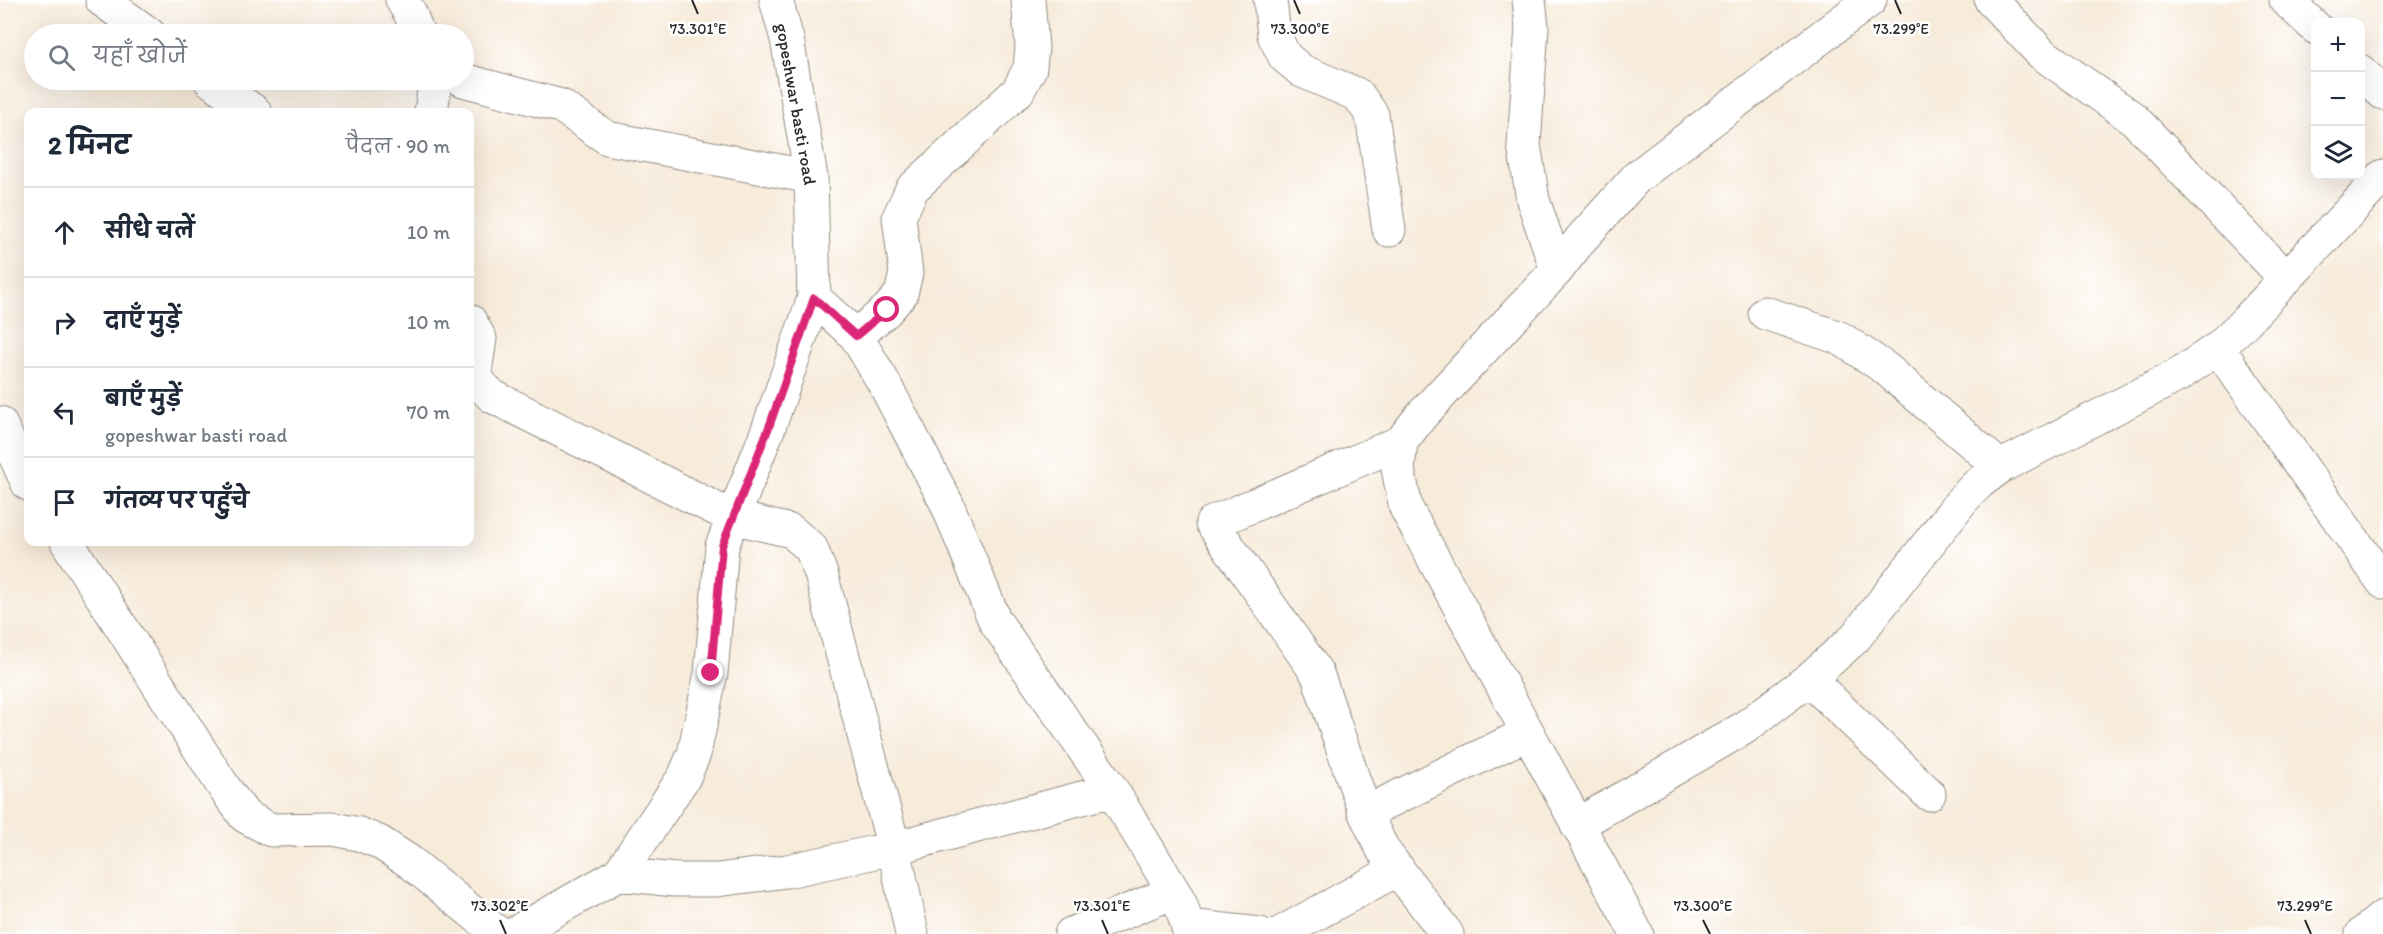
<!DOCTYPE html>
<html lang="hi">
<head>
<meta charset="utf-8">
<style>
  body { margin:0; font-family:Itim,"Playpen Sans Deva",sans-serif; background:#f2f2f3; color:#1f2937 }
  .controls { position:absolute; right:18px; top:18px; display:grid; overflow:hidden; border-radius:12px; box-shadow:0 6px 24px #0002 }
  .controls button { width:54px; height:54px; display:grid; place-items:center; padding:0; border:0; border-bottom:2px solid #e0e1e3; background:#fff; color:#1f2937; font:30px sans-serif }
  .stop { position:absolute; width:18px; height:18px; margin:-14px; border:4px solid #db2777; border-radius:50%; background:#fff }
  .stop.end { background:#db2777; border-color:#fff; box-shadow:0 2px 6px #0008 }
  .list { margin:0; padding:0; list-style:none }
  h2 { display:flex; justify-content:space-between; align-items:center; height:78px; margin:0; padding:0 24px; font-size:26px }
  h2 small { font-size:20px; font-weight:400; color:#747a83 }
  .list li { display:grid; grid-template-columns:39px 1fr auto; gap:18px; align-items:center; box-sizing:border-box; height:90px; padding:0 24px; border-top:2px solid #e0e1e3 }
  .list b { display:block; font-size:22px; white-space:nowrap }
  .list p { margin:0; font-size:20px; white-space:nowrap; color:#747a83 }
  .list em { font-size:20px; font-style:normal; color:#747a83 }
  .icon { flex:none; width:33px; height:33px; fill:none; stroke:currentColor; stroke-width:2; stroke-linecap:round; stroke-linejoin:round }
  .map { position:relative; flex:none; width:2383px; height:934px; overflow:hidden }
  .search { position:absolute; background:#fff; box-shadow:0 6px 24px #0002; left:24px; top:24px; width:450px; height:66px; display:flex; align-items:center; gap:15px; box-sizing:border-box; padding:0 21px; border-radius:33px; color:#747a83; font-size:22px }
  .panel { position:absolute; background:#fff; box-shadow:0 6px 24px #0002; left:24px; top:108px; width:450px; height:438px; border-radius:12px }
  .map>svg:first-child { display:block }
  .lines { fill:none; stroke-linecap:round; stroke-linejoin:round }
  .street-casing { stroke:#918b82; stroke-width:35 }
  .street { stroke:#fff; stroke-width:33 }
  .route { stroke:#db2777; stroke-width:8 }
  .ticks { fill:none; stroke:#2b2b2b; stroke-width:2 }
  .labels { text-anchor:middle; stroke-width:5; stroke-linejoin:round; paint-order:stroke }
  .street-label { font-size:18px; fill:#2b2b2b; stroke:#fff }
  .ticks-label { font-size:15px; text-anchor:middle; fill:#2b2b2b; stroke:#fff; stroke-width:5; stroke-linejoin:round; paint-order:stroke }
</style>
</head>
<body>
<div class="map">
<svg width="2383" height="934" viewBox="0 0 2383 934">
  <rect width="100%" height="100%" fill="#fff"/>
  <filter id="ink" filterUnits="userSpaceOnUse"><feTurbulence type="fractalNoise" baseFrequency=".0167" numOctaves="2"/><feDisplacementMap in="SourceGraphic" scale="12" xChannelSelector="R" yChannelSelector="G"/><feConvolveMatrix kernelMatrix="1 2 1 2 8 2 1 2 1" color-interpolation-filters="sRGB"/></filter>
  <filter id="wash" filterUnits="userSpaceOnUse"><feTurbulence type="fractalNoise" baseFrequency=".008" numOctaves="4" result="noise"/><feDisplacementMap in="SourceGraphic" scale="24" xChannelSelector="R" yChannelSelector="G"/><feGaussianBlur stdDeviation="1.35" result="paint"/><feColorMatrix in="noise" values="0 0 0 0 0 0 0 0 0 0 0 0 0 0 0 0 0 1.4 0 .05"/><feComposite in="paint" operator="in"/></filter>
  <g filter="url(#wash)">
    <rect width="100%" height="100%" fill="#f7ebda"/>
  </g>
  <g filter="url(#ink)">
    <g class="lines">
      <defs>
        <path id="street" d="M102,0L149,34
          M402,0L410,13L418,34
          M1270,0L1274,35L1285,57L1302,71L1358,95L1372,115L1389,230
          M1529,0L1532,27L1524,145L1533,200L1557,270
          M1991,0L2041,53L2134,119L2286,279
          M2286,0L2316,28
          M2360,71L2383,93
          M210,80L255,112
          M463,80L561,106L607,138L811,177
          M431,112L434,90L432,80
          M814,298L856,336L884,383L947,504L995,621L1112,790L1174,892L1181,905L1190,934
          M1765,313L1840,338L1885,368L2000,467
          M470,321L480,339L475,372L480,384L492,396L732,517L791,531L811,548L821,574L894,848L912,934
          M856,336L887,310L901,294L906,273L899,217L912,189L1018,91L1030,68L1032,47L1028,0
          M2218,348L2383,582
          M0,423L28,484
          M1401,442L1212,523L1317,673L1365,813L1383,850L1447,934
          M67,542L225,789L245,816L271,830L333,829L359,834L379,842L410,862L499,934
          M1809,679L1929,794
          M1365,813L1528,733
          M1577,825L1744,728L1809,679L1854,639L1963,499L1979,483L2000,467L2177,376L2218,348L2246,321L2383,176
          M619,874L675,880H717L787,871L894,848L1112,790
          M1188,926L1260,934
          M513,934L619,874L684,777L694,754L711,673L722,546L769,427L814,298L811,177L787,39L776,0
          M1071,934L1174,892
          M1279,934L1398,869
          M1637,934L1406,508L1398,469L1401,442L1421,416L1557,270L1581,239L1637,177L1870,0
          M2362,934L2383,917"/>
      </defs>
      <use href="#street" class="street-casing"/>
      <use href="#street" class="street"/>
    </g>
  </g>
  <g class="lines" filter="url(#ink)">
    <path class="route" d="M711,673L722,546L769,427L814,298L856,336L887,310"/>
  </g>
  <path class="ticks" d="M692,0L698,14M1294,0L1300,14M1895,0L1901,14M500,920L506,934M1102,920L1108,934M1703,920L1710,934M2305,920L2311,934"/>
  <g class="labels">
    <g class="street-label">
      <text transform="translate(796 104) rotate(80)" y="6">gopeshwar basti road</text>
    </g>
  </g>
  <g class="ticks-label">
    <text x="698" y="34">73.301°E</text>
    <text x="1300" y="34">73.300°E</text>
    <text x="1901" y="34">73.299°E</text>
    <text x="500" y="911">73.302°E</text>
    <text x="1102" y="911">73.301°E</text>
    <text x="1703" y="911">73.300°E</text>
    <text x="2305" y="911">73.299°E</text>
  </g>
</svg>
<div class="controls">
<button>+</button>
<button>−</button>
<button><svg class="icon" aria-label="layers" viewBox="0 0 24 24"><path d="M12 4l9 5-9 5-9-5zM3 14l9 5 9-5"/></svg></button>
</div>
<div class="stop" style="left:887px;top:310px"></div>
<div class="stop end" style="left:711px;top:673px"></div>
<div class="search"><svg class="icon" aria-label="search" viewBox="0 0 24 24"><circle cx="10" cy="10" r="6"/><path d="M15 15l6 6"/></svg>यहाँ खोजें</div>
<section class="panel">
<h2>2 मिनट<small>पैदल · 90 m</small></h2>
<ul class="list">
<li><svg class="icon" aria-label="ahead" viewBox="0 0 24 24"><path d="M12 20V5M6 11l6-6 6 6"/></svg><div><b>सीधे चलें</b></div><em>10 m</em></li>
<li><svg class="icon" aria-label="right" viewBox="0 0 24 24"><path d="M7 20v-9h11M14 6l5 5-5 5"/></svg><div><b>दाएँ मुड़ें</b></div><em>10 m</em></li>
<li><svg class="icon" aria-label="left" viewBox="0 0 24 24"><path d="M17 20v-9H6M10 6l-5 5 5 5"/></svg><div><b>बाएँ मुड़ें</b><p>gopeshwar basti road</p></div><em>70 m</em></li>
<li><svg class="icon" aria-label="arrive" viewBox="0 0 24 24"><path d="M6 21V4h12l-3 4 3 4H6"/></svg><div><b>गंतव्य पर पहुँचे</b></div></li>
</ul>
</section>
</div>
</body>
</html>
